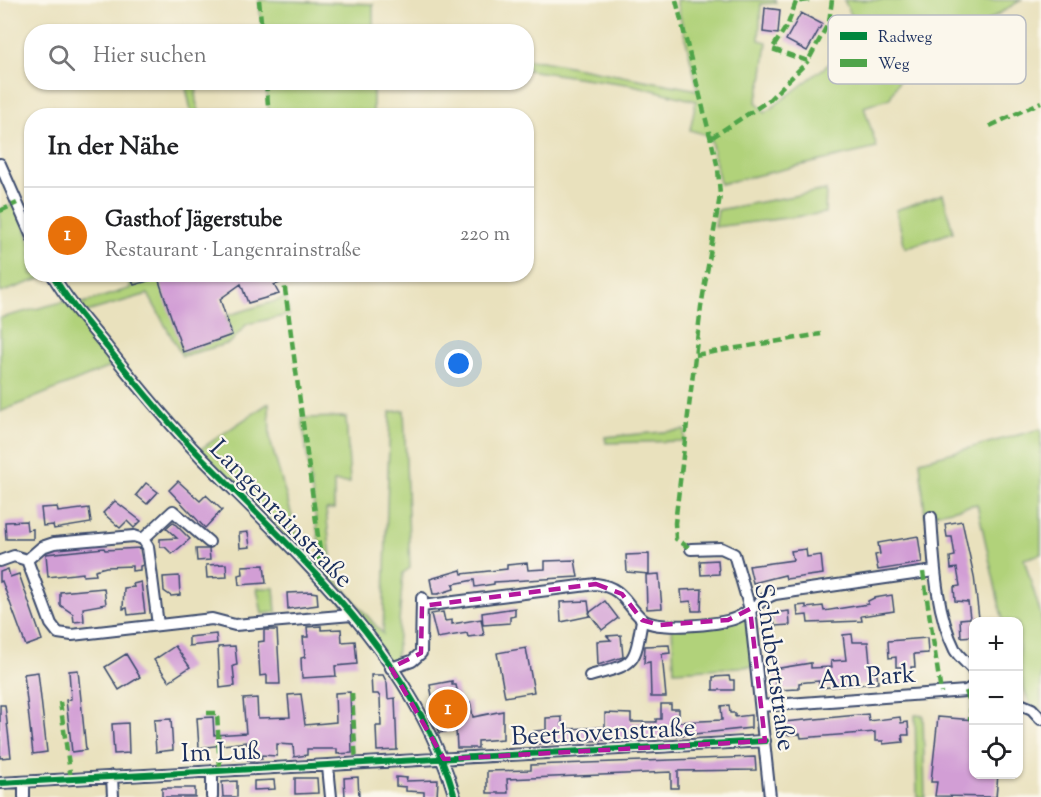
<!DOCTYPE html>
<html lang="de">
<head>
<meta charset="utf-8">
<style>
  body { margin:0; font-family:"Sorts Mill Goudy",serif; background:#f6f6f6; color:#202124 }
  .controls { position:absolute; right:18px; bottom:18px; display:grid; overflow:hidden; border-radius:12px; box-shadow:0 2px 4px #0004 }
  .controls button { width:54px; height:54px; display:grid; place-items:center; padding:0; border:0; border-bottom:2px solid #e0e0e0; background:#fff; color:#202124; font:30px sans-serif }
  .you { position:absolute; left:459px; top:364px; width:21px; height:21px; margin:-15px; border:4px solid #fff; border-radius:50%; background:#1a73e8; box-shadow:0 0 0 9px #1a73e833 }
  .badge { display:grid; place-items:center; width:39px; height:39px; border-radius:50%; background:#1a73e8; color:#fff; font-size:20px; font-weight:700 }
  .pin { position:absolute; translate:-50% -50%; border:3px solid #fff; box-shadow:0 2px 6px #0006 }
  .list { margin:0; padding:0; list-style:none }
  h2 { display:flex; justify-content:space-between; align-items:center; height:78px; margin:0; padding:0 24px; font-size:26px }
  h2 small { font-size:20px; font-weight:400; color:#757577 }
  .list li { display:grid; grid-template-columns:39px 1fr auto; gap:18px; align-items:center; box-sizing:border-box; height:96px; padding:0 24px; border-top:2px solid #e0e0e0 }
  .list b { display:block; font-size:22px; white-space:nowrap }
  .list p { margin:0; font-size:20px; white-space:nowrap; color:#757577 }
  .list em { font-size:20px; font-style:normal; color:#757577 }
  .icon { flex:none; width:33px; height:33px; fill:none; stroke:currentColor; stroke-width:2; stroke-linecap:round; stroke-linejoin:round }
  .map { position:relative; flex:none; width:1041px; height:797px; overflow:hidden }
  .search { position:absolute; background:#fff; box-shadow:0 2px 4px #0004; left:24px; top:24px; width:510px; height:66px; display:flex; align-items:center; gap:15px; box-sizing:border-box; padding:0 21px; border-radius:24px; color:#757577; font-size:22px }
  .panel { position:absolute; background:#fff; box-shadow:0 2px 4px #0004; left:24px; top:108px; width:510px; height:174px; border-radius:24px }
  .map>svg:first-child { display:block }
  .green { fill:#b1d27a; stroke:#66806c; stroke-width:1.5 }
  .building { fill:#d29ed5 }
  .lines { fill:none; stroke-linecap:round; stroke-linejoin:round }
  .street-casing { stroke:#3a4a6c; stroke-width:14 }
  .street { stroke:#fff; stroke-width:10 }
  .quiet { stroke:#4fa44a; stroke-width:4.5; stroke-dasharray:9 4.5; stroke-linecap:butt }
  .cycleway-casing { stroke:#fbf7ec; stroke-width:10 }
  .cycleway { stroke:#00873e; stroke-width:6 }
  .marked { fill:none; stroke:#b5179e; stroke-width:4.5; stroke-dasharray:12 8; stroke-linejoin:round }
  .labels { text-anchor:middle; stroke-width:4.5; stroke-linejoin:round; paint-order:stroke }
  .street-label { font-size:26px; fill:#1b2f5e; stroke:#fbf7ec }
  .key { fill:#fbf7ec; stroke:#b8bbc1; stroke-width:1.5 }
  .key-label { font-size:16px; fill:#1b2f5e }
</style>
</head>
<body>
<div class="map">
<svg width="1041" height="797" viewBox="0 0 1041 797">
  <rect width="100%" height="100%" fill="#fbf7ec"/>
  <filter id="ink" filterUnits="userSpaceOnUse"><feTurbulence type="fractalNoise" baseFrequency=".0167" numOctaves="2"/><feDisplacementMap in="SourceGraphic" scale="12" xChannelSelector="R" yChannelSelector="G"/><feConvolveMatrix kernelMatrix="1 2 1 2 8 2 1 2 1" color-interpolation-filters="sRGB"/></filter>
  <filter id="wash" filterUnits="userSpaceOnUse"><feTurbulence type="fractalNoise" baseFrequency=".008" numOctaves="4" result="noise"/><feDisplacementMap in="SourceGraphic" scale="24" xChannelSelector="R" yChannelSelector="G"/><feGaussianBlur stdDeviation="1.35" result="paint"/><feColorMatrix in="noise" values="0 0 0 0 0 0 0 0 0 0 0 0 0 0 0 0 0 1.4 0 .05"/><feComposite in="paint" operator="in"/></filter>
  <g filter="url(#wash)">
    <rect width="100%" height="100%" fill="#e9e1bd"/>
    <path class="green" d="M259,0L373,4V31H262Z
      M676,0H775L776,3L761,4L759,40L767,42L762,81L756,102L765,113L842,54L841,39L859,32L844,0H1021L902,75L890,98L864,107L877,148L720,184L710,136L690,130L696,101L633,85L527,70V60L542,61L698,90Z
      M185,83H197L196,101L200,115H192Z
      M266,83H373V115H269Z
      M826,190L825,213L715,227L718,210Z
      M943,194L953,232L905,248L896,210Z
      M17,203L31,245L32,274L48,276L0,293V209Z
      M125,275H130L134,285L167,275L183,352L232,335L226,316L286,298L289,315L247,324L230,343L182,356L148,294L80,314L74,306L131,288Z
      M66,301L117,364L0,412V318Z
      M269,403L270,440L302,551L234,484L196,452Z
      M404,410L410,568L403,573L396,660H408L418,653L422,598L421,653L412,661L391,668L352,615L315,571L320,551L302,418L346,417L350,483L334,482V509L326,510L333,576L383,634L390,412Z
      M1041,429V554L1024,559L1041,615V719C1016,693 1019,655 1018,622L1003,621L977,504L925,516L920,461Z
      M685,430L684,440L681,441L606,443L605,437Z
      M257,588H274L276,612L262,614Z
      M750,609L756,666L674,671L672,626L701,623Z
      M915,715H923L925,797H917Z"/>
    <g id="blocks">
      <path class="building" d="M765,8L780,10L778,34L763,32Z
        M801,13L822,24L807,51L786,40Z
        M130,274H278L280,283L274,285L279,294L248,303L241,284L220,299L232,335L183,352L158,278L134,285Z
        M178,481L200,501L206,495L222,510L205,528L169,490Z
        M146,483L158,492L147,504L136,495Z
        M115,501L141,521L134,528L127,521L120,528L103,513Z
        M57,507L58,512L89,508L91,523L54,529L53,525L43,526L41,508Z
        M26,521L27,530L33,529V539H6L5,522Z
        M962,521L974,576L979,618H974V636L961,637L960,619L970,618L968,602L955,601L954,587L960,586L957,568L951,569L950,557L955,556L952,537H947L945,524Z
        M173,522L190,539L172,554L165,547H160V539L177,538L166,528Z
        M248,532L250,547L240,548L239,533Z
        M918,536L922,563L878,570L875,555L880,554L878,543Z
        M104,548L105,550L140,548L143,565L140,566V570L132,571V566L106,567L95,570L96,575L83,576V573L48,577L46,554Z
        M196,549H209L210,560L197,561Z
        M806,549L807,557L821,555L823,574L786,579L785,575L753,583L749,566L793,560L791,551Z
        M649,554V574L627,572L626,555Z
        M575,560L578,577L494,582V584L475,587L474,580L453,584L454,589L438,594H433L430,579L461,570L462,574L507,569V565L527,563L528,570L545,569V561Z
        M718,560L719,574L701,575L700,561Z
        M226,564L227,577L207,578L206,565Z
        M264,565L266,583L239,585L238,575L243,574L242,566Z
        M8,569L10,577L19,574L42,640L26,646L2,581L0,582V572Z
        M659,574L662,608L647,609L646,575Z
        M179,576L180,595L171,596L164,591L163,577Z
        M141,582L145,613L128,615L127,608L123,609L124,588L134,587L133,584Z
        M104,588L106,604L83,608L84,621L74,622L73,614L60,605V592Z
        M702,589L701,611H692L691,601L682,602L681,590Z
        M311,592L317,593L318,605L288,609L287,593Z
        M892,595L894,611L861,616L862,621L808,623L807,615L798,616L797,606L806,605V608L823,606L824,611L868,604V601L874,598Z
        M588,601L590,616L561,622L560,602Z
        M605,601L618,618L602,630L589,613Z
        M515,608V616L510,617V623L483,625L482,613Z
        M789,611L790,625L775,626L773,613Z
        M443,612L445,621L452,620V624L481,619L484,635L468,637L467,633L437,638L431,614Z
        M321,626V630L341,629L342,642L355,641L357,664L335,666L336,676L302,678L301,658L305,657L303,637H308L307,627Z
        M264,630H277L280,684H267V675L260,676L258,642L264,641Z
        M216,634L217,643L189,646V637Z
        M852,634L853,642H868L871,674L877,673L878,683L819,688V681L807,682L799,683V689L776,690L774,669L811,663V668L832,667L831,661L846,660L843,635Z
        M621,635L623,657L598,665L597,641L611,640L607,636Z
        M927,638L928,653L914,654L915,667H911V671H902V667H896V657L889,658L888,641Z
        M669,645L670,653L662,654L666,697H651L650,662L644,663L645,646Z
        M175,646L190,667L169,681L154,660Z
        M235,646L237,665L233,666L235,686L220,688L218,647Z
        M526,648L534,692L505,697L497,653Z
        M126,654L140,677L119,690L105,667Z
        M78,670L86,750L72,752L66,700L71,699L69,671Z
        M38,672L47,752L33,754L24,674Z
        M371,675H383L387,683L388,699L395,698L397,750L377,751L376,726H381L380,697L378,694H372Z
        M729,676L730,680H734V690H713V677Z
        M452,681V685H456L460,704L470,702L473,717L503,711V739L478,741V748H457L456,730L439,733L430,685Z
        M350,692L352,753L337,754V749H307V755L294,757L293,745L277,744V756L261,755L262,759L248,760L246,742L199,748L197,718L213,717L214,735L246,733L243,699L257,698L258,718L290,717L288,695L301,694L305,725L336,722L335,693Z
        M661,704H671V709H679V722L722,720L721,706L729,705L730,713H735V717L751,715V728L665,737L535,744L534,731L546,730V718L562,717V726H568V729L605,727V713L631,714V722H656V719H661Z
        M0,705H5L11,757L0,758Z
        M868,714L869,721L900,717L901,723L908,722L909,735H902L903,742L883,744V741H875V732L801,738L800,734L785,735L784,722Z
        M938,717L974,720V774H998L996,797L935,796L937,782H931Z
        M171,719L173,750L156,752L154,720Z
        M128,723L129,753L114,754L112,724Z
        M755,757L756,770L678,771V788H671V772L507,779L508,793H487V771L531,770V765Z
        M358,777L359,797H345L344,778Z
        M396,777L407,778L406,781L438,780L437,797H424V792L406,791V787L396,786Z
        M295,778H317L318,793L295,794Z
        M274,780L275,789L254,790V781Z
        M237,781V797H223L222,782Z
        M162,788H195V797H162Z"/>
    </g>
  </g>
  <g filter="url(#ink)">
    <use href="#blocks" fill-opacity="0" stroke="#3a4a6c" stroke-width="1.5"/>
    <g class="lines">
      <defs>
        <path id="street" d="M0,164L32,237
          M52,274C67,300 88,324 107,347C137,385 168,423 202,458C300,557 415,658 455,797
          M931,517C934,560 935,610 955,650C959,657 968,664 974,671
          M143,539L173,511L209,542
          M691,549L721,548L734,554L750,609L770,797
          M27,560L42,547L54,543L134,536L143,539L148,547L158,625
          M0,561L14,556L27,560L51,624L58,633L72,635L212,619L235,625L352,615
          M422,606L596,584C624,588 624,603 642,619C654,631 721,625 736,618C751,612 760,599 775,594L934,571
          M391,668L412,661L421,653L422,598
          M590,676C635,663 634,667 642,620
          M1018,703L1032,709L1041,719
          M761,706L966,691L974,686
          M328,767L331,797
          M112,776L113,797
          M0,783L765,741
          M24,797V782
          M212,797V771"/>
      </defs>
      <use href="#street" class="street-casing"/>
      <use href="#street" class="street"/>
      <path class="quiet" d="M259,0L262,32
        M676,0L718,168L720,196L701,307L675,523L676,539L691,549
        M809,0L796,2L788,24L772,49L808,61L829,22L832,0
        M266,82L269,116
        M990,126L1041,102
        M711,138L768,101L808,61
        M0,211L17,203
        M283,274L320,551L315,571
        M695,355L821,334
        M923,572L941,693
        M966,691L971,705L970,720
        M352,693L356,765
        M60,702L71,779
        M207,713H217L220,770"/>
      <defs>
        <path id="cycleway" d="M52,274C67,300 88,324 107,347C137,385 168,423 202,458C300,557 415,658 455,797
          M0,783L765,741"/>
      </defs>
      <use href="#cycleway" class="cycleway-casing"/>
      <use href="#cycleway" class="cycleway"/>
    </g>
  </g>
  <path class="marked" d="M596,584L622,594L642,620L659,625L728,620L750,609L765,741L444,759L391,668L421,653L422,606Z"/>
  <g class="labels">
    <g class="street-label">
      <text transform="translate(282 513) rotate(46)" y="9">Langenrainstraße</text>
      <text transform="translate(776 667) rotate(82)" y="9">Schubertstraße</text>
      <text transform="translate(867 676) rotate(-4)" y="9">Am Park</text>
      <text transform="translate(603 731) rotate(-3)" y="9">Beethovenstraße</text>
      <text transform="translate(221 751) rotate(-2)" y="9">Im Luß</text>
    </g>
  </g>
  <rect x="828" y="15" width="198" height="69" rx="9" class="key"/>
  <rect x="840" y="32" width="27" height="8" fill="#00873e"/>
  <rect x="840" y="59" width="27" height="8" fill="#4fa44a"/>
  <g class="key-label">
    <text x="878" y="42">Radweg</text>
    <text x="878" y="69">Weg</text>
  </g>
</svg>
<div class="controls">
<button>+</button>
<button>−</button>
<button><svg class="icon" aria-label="locate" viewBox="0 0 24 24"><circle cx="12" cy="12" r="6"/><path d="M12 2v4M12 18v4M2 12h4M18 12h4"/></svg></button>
</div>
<div class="you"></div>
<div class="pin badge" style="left:448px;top:709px;background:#e8710a">1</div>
<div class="search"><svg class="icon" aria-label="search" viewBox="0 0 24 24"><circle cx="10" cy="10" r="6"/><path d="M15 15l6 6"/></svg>Hier suchen</div>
<section class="panel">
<h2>In der Nähe<small></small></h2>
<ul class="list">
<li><span class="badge" style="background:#e8710a">1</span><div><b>Gasthof Jägerstube</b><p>Restaurant · Langenrainstraße</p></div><em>220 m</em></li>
</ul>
</section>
</div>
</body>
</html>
